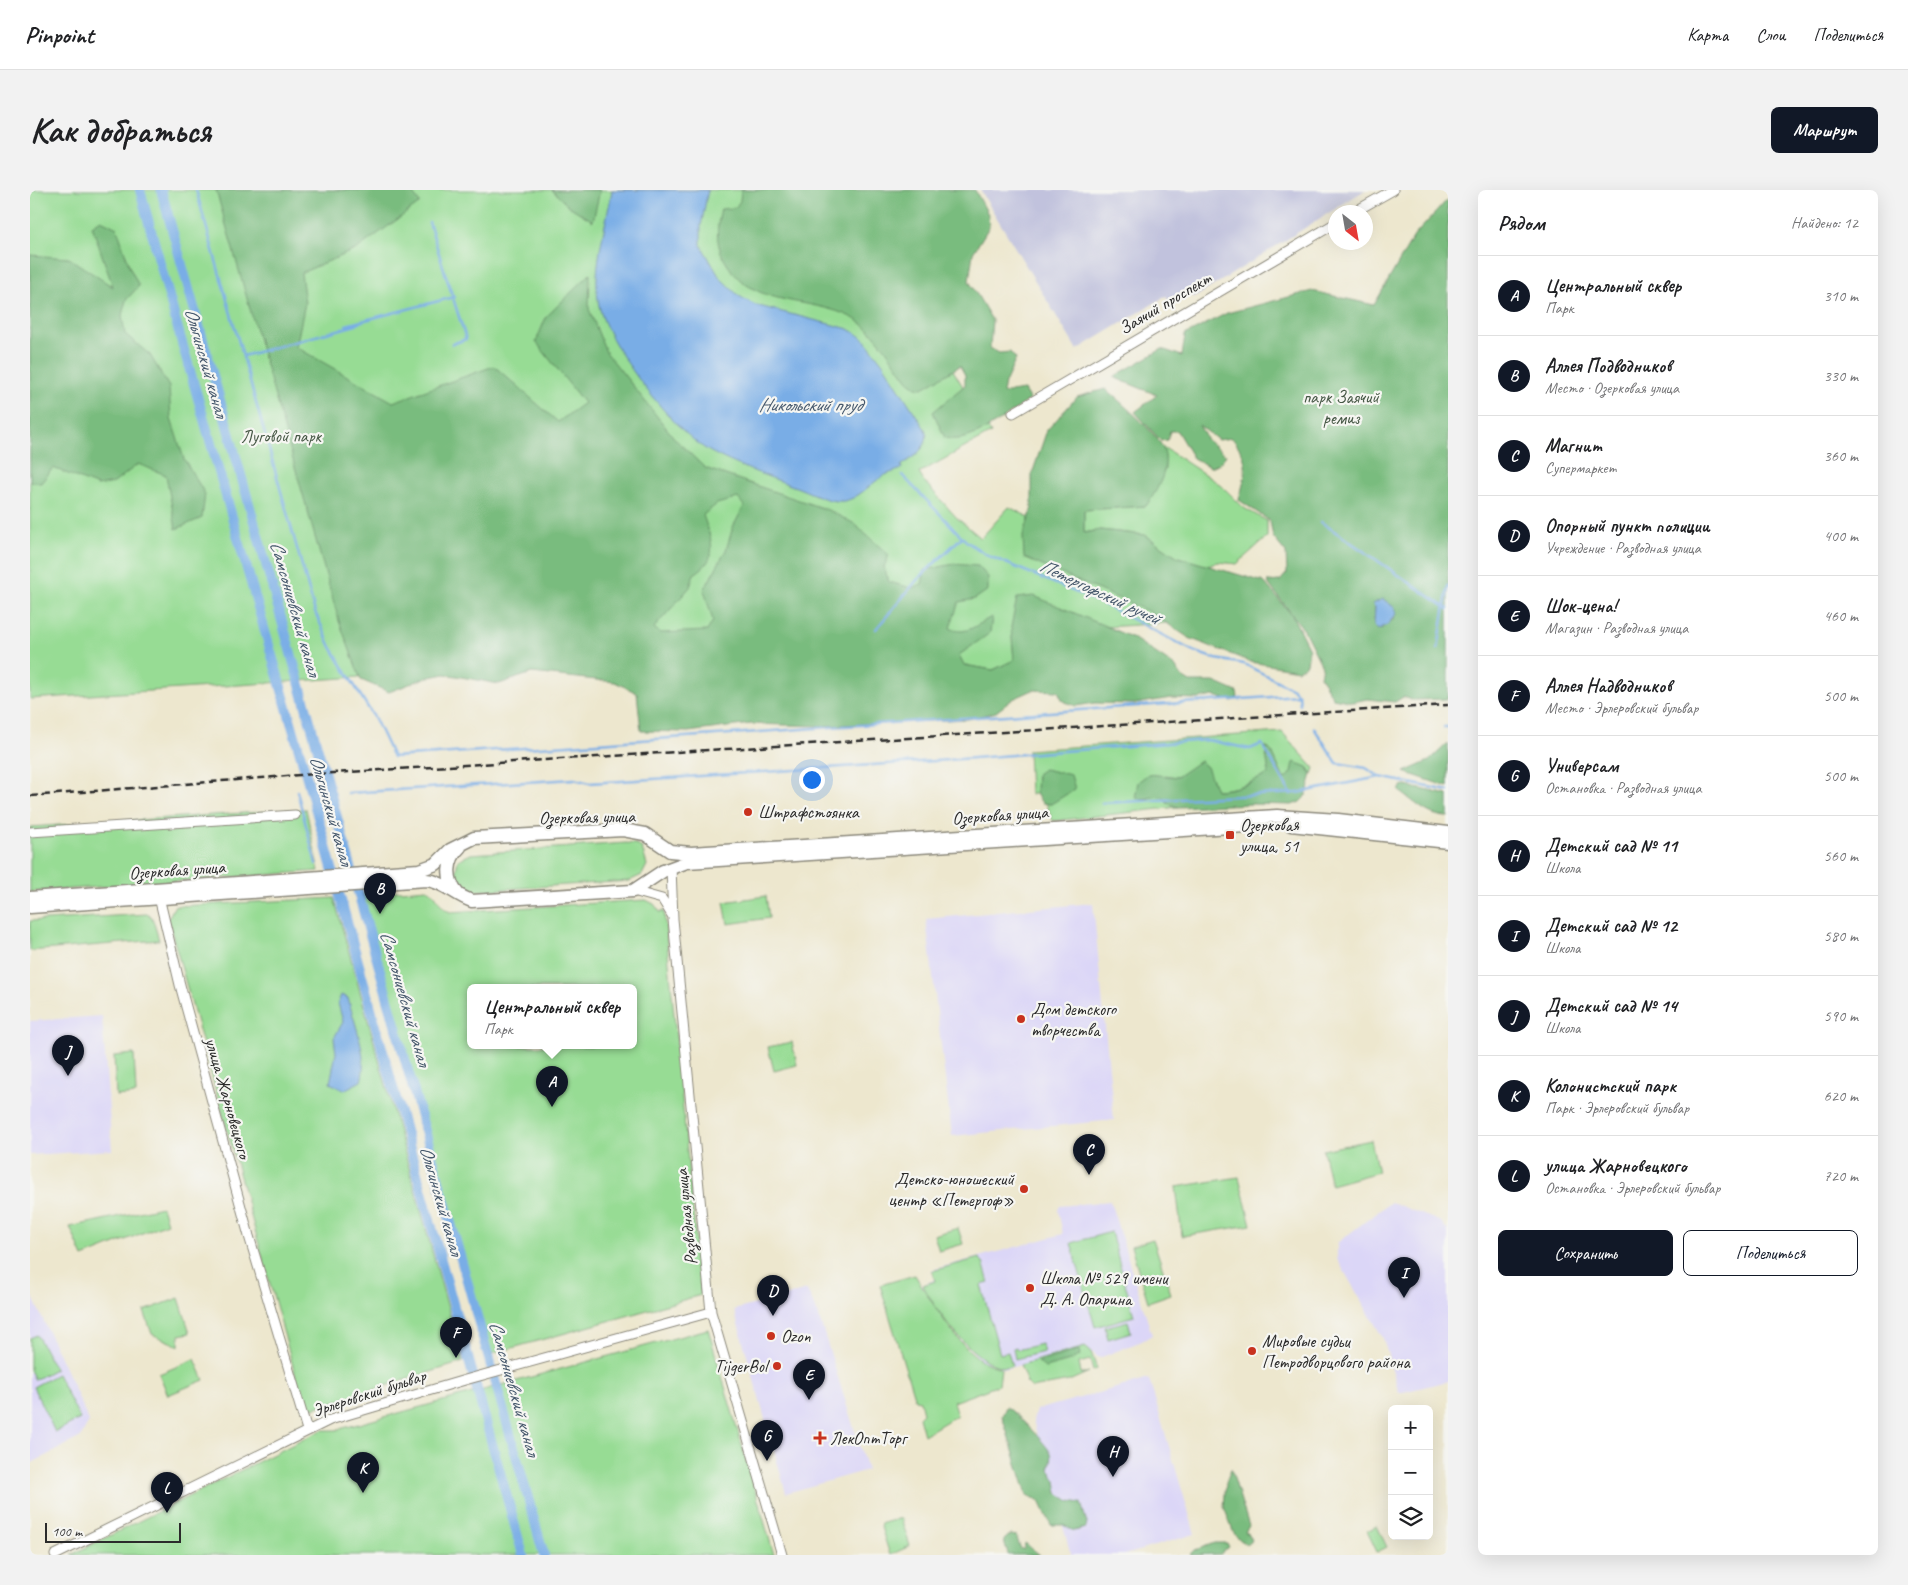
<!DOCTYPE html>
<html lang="ru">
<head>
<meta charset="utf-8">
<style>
  body { margin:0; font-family:Caveat,sans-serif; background:#f2f2f2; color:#202124 }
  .controls { position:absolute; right:15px; bottom:15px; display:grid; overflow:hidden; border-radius:8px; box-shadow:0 5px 20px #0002 }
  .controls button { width:45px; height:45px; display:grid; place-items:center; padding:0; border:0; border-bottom:1px solid #e0e0e0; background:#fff; color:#202124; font:25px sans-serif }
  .compass { position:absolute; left:1298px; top:15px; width:45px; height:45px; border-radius:50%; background:#fff; box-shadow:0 5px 20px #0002; rotate:149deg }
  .scale { position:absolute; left:15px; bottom:12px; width:136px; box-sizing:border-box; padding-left:5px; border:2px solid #2b2b2b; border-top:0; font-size:14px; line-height:18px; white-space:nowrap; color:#2b2b2b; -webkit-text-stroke:4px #f6f6f2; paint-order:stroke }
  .you { position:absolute; left:781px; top:589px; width:18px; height:18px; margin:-12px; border:4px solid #fff; border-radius:50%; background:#1a73e8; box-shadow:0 0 0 8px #1a73e833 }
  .badge { display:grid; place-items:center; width:32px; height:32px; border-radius:50%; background:#111827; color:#fff; font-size:16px; font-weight:700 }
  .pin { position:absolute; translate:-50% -41px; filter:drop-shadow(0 1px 2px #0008) }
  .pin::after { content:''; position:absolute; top:26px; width:18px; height:15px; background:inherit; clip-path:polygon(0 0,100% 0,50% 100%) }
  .popup { position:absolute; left:437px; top:794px; width:170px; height:65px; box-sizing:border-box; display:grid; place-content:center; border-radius:8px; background:#fff; filter:drop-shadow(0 1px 4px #0005); font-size:16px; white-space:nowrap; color:#757577 }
  .popup b { font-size:19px; color:#202124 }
  .popup::after { content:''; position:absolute; left:50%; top:100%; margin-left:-10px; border:10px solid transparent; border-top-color:#fff }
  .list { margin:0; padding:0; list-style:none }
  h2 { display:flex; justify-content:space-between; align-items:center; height:65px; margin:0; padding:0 20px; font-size:21px }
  h2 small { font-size:16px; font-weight:400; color:#757577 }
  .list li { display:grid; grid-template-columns:32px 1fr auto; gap:15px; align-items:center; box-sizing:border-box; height:80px; padding:0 20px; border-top:1px solid #e0e0e0 }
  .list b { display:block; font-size:19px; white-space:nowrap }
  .list p { margin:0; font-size:16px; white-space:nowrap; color:#757577 }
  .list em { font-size:16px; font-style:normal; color:#757577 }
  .actions { display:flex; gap:10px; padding:15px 20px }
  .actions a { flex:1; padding:11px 0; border:1px solid #111827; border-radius:8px; text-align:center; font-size:18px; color:#111827 }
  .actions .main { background:#111827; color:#fff }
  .icon { flex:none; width:28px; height:28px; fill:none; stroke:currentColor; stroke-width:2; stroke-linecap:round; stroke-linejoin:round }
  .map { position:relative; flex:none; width:1418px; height:1365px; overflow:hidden; border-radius:8px }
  header { display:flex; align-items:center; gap:30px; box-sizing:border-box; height:70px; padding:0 25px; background:#fff; border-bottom:1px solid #e0e0e0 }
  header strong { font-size:24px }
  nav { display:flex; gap:28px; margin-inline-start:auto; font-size:18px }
  .intro { display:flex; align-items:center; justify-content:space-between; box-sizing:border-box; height:120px; padding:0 30px }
  h1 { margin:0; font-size:35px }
  .button { padding:12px 22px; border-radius:8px; background:#111827; color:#fff; font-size:18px; font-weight:700 }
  main { display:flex; gap:30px; padding:0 30px }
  aside { flex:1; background:#fff; border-radius:8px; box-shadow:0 5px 20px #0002 }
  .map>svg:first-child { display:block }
  .built { fill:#dbd6f7 }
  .industrial { fill:#c1c2dd }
  .green { fill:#97dc94; stroke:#618460; fill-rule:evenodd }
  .forest { fill:#79bc7e; stroke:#527454; fill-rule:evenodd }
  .water { fill:#79ade6; stroke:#526c88 }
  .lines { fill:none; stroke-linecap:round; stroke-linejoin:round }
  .stream { stroke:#79ade6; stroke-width:2.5 }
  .canal { stroke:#79ade6; stroke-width:10 }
  .street-casing { stroke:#8c897c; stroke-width:11 }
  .secondary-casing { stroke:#8c897c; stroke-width:15 }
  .street { stroke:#fff; stroke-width:9 }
  .secondary { stroke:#fff; stroke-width:12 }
  .rail { stroke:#2b2b2b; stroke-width:2.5; stroke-dasharray:8 4; stroke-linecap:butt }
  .poi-dot { fill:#c8321e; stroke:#f6f6f2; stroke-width:2 }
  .labels { text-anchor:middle; stroke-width:4.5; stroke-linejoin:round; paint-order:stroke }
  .street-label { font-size:18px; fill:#2b2b2b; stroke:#f6f6f2 }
  .park-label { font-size:18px; fill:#465745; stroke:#f6f6f2 }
  .poi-label { font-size:18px; fill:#2b2b2b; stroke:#f6f6f2; text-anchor:start }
  .water-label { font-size:19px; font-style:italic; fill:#46586c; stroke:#f6f6f2 }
</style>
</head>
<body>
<header>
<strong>Pinpoint</strong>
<nav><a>Карта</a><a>Слои</a><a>Поделиться</a></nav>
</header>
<div class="intro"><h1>Как добраться</h1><a class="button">Маршрут</a></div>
<main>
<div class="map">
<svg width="1418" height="1365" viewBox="0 0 1418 1365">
  <rect width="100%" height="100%" fill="#f6f6f2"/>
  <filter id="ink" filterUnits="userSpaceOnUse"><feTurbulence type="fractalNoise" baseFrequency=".02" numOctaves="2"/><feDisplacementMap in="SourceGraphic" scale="10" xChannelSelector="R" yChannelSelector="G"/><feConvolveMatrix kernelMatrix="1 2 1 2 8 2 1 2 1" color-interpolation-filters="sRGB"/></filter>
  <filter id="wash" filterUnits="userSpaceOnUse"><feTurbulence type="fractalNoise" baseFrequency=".0096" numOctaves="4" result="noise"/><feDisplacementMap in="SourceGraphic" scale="20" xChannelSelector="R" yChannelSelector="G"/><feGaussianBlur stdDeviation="1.12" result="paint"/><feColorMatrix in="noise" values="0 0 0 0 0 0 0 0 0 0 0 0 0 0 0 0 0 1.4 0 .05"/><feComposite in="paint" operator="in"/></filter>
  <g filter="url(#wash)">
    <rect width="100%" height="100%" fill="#ede7ce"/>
    <path class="built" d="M1063,713L1084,930L922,946L896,729Z
      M72,826L82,960L0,965V831Z
      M1080,1011L1122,1145L1112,1151L1069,1168L1056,1157L976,1179L972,1178L951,1170L930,1149L892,1095L904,1090L901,1080L1033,1044L1028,1020L1030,1016Z
      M1361,1012L1411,1032L1418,1041V1191L1369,1203L1353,1148L1307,1069V1053Z
      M777,1100L788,1124L837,1280L756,1303L704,1120Z
      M0,1101L59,1231L51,1247L0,1274Z
      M1119,1189L1165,1344L1094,1365H1041L1003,1230L1006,1220Z"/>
    <path class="industrial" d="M950,0H1335L1164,108L1161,103L1141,115L1136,106L1047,160Z"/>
    <path class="green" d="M0,0H814L961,243L889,283L893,290L927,328L951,348L979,317L1199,429L982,443L984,470L963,480L934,475L929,465L956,445L0,509Z
      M1133,257L1191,295L1214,318L1237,331V347L1207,374L1188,372L1178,376L1148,367L1115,345L1070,340L1054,343V320L1116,316L1135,279Z
      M1252,542L1284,578L1282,584L1277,577L1254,590L1251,586L1242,562L1235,565L1239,575L1238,585C1221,592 1205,600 1186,600L1182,592L1155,582L1147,587L1135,585L1113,610L1126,605L1134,607L1137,613L1148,617L1023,631L1016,613L1021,614L1007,584L1006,604H1000L998,560Z
      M276,619L289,681L0,702V637Z
      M596,653L605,654L612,658L617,675L612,685L599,691L444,701L433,697L425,686L428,670L441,664Z
      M397,699C408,703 408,717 420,722L616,710L624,714L630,722L634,721L671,1105L461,1164L330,704ZM441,798H603V856H441Z
      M736,706L739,728L698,734L694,712Z
      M304,708L433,1172L277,1220L275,1219L138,729L144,717L148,716Z
      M117,724L122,727L129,750L0,761V731Z
      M762,852L767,875L744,881L738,857Z
      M104,864L106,904L86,906L84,866Z
      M1341,950L1348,982L1301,995L1293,960Z
      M1209,987L1221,1035L1152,1046L1146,997Z
      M132,1017L137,1033L53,1067L40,1037Z
      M928,1038L933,1054L909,1061L904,1045Z
      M1081,1042L1104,1126L1065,1137L1041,1053Z
      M1123,1049L1141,1104L1118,1112L1101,1056Z
      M949,1068L953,1072L959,1093L951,1095L970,1164L978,1162L982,1176C951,1185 905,1120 893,1095L905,1091L902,1081Z
      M885,1085C900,1109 928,1157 953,1171C958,1174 965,1176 971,1178L969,1195L923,1212L927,1225L894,1245L889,1227L893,1223L890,1211L885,1210L850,1095Z
      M149,1108L160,1143L149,1145V1156L122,1144L114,1121Z
      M1098,1131L1101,1142L1078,1149L1075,1137Z
      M678,1139L744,1365H41L292,1240H306Z
      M7,1145L25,1179L5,1190L0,1180V1148Z
      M1011,1154L1014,1162L985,1169L983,1158L986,1157L987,1160Z
      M1055,1157L1061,1162L1067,1179L1063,1181L1060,1170L1049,1173L1051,1184L1059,1182L1039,1191L1002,1198L997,1193L990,1175Z
      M165,1169L174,1190L138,1205L129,1184Z
      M27,1184L50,1229L25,1242L3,1197Z
      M871,1328L880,1356L860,1365L850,1334Z
      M1347,1336L1357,1357L1347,1362L1337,1341Z"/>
    <path class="forest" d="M186,0H380L390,13L327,59L271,83L275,113L266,157L363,212L464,176L528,232L554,213L506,152L516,127L560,84L559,119L576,162L645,249L675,278L798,320L823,333L859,365L854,377L859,392L882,398L892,394L895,380L924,374L948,376L958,387V400L945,409L929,412L920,438C936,447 948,433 962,427L960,443L929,465L934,475L963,480L984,470L981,437L987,408L1004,406L1073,435L1103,448L1145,476L1152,487L1160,492H1184L1207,502L1208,507L1202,511L1183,506L1168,509L1141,508L1105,514L1065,513L1046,516L1033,511L1028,501L1003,500L983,509L966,522L938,529L791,536L721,534L658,542L611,541L607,503L585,492L502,483L469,494L415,484L395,488L359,502L331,490L309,431ZM708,308L714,316L703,337L696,360L674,400L683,431L677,441L630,443L624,438L660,397L664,384C691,368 681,349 673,325L687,314Z
      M522,0H570L563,31L537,15Z
      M711,0H945L958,24L959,37L943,63L939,91L962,130L960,158L969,163L980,162L986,169L975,193L973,203L994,200L1000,210C977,224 942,256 915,248L903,222L935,195V185L930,176L893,198L886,197L878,191C862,170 847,141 823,128C781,106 724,119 697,74C685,55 686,40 691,19L705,18L710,11Z
      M1418,9V509L1383,510L1373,507L1365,512L1337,509L1323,512L1303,508L1290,486L1292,476L1274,440L1237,392L1250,391L1257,383L1256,363L1243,347L1240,331L1209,310C1216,282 1221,271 1202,248L1188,250L1169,235L1177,250L1196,265L1190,273L1180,277L1163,268L1147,241H1140L1137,250L1131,251L1105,222L1127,205L1083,187L1132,159L1152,166L1155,145L1197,123L1282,101L1344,115L1384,46ZM1342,414L1365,428L1351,439L1344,435L1345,417Z
      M71,30L87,38L100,78L109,96L96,110L92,125L95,144L120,165L139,197L141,229L154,269L175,304L172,328L146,339L136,285L108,274L84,293L68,296L23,278L11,293L0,292V65L39,68L83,97L62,36Z
      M1075,199C1088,209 1128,245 1133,258C1141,277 1127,301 1116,316L1054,320V343L1070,340L1115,345L1148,367L1234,392L1262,425L1279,459L1277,474L1268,480L1221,472L1159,448L1120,422L994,368L993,346L1002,320V284L1017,240L1047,207Z
      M1418,553V597L1374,582L1399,571Z
      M1236,556L1242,562L1254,589L1262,583L1264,572L1277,577L1282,584L1276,606L1270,612L1262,615L1222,614L1148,617L1137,613L1134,607C1123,605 1116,611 1105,608L1108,592L1118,584L1147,587L1170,571L1177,577L1186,600C1205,600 1222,593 1238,584C1239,574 1235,567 1236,556Z
      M1014,579L1041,585L1045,599L1021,614L1012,613L1006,604L1007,584Z
      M1372,595L1418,605V627C1398,627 1385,612 1369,601Z
      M1049,1160L1050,1165L1040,1171L1015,1178L1008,1172Z
      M976,1217C981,1218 1019,1256 1021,1264C1023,1269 1020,1274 1019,1279L1026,1291L1028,1303L1040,1311L1051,1313L1057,1333L1056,1338L1044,1341L1033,1335H1021L1010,1311L997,1305L972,1226Z
      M1201,1279L1219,1336L1215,1342L1219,1344L1222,1350L1216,1355L1204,1344L1194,1317L1196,1292Z
      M980,1345L986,1346L991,1359H994L995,1353L1010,1365H978L974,1350Z
      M1185,1353H1197L1199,1357L1191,1364L1160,1365L1165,1360Z"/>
    <path class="water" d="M582,0H678L671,36V55L690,88L709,106L725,115L819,139L833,148L852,172L895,239C902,256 883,267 871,276L872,278C865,283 859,282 852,287C840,294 828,309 814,311C797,313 779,301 763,296C735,285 706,276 679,261C644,241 583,162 571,123C559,86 576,38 582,0Z
      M1353,409L1365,418L1367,423L1358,434L1348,440L1344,435L1345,417L1342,414Z
      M311,805L318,808C324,833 339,865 331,891L314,900L300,893L306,863L304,848L313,832L308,813Z"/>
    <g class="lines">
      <path class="stream" d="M166,0L285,422L301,457L345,529L363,567L1269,505
        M399,32L436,149L422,154
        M316,135L424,107
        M213,166L326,135L332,131
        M872,285L937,352L959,366L1069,412L1165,462L1186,469L1214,474L1263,499L1269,505L1270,514
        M1291,332L1418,419
        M846,439L887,390L932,347
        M1408,459L1418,396
        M1414,537H1418
        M1284,538L1307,573L1336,578L1350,587L1418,601
        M267,601L286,674
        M318,603L544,589L560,593L905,571L1177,550L1220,559L1232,554L1261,604
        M1072,613L1267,603L1350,587"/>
      <path class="canal" d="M110,0L148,139L272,570L493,1365
        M131,0L514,1365"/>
    </g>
  </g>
  <g filter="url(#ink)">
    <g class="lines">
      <defs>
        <path id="street" d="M1324,22L1363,0
          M983,223L1306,33
          M0,642L265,625
          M641,677L643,729L681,1122L752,1365
          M603,701L632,709L643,727
          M128,703L150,795L219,1046L277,1240
          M25,1365L300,1230L435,1190L681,1122"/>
        <path id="secondary" d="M1261,635L1418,652
          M428,704C416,690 416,670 430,657
          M0,708L389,680L406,674L420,660L444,648L593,640L615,644L640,661L661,663L1247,626L1308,630L1418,643
          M0,717L396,690C413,691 426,706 442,711L603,701L633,681L657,672L1231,635"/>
      </defs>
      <use href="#street" class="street-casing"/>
      <use href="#secondary" class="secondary-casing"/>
      <use href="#street" class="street"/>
      <use href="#secondary" class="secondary"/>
      <path class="rail" d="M0,606L270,585L1418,515"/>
    </g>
  </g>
  <g class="poi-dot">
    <circle cx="718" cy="622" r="5"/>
    <rect x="1195" y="640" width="10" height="10" rx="2.5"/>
    <circle cx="991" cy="829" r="5"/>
    <circle cx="994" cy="999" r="5"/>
    <circle cx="1000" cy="1098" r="5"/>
    <circle cx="741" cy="1146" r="5"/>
    <circle cx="1222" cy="1161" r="5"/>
    <circle cx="747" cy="1176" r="5"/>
    <path d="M787.5 1240.5h5v5h5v5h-5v5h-5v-5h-5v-5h5z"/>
  </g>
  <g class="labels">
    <g class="street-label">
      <text transform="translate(1135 113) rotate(-31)" y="6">Заячий проспект</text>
      <text transform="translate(970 625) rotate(-4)" y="6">Озерковая улица</text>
      <text transform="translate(557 627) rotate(-1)" y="6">Озерковая улица</text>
      <text transform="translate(147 680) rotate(-4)" y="6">Озерковая улица</text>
      <text transform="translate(198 908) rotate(74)" y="6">улица Жарновецкого</text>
      <text transform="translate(656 1027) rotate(-96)" y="6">Разводная улица</text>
      <text transform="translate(339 1203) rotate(-18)" y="6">Эрлеровский бульвар</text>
    </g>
    <g class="park-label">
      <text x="1311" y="213">парк Заячий<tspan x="1311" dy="21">ремиз</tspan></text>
      <text x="251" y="252">Луговой парк</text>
    </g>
    <g class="poi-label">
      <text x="728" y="628">Штрафстоянка</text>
      <text x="1210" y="641">Озерковая<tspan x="1210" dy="21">улица, 51</tspan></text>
      <text x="1001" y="825">Дом детского<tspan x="1001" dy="21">творчества</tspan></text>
      <text x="984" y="995" text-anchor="end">Детско-юношеский<tspan x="984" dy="21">центр «Петергоф»</tspan></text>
      <text x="1010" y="1094">Школа № 529 имени<tspan x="1010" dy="21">Д. А. Опарина</tspan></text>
      <text x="751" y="1152">Ozon</text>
      <text x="1232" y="1157">Мировые судьи<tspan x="1232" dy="21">Петродворцового района</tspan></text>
      <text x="737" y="1182" text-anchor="end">TijgerBol</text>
      <text x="800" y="1254">ЛекОптТорг</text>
    </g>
    <g class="water-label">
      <text transform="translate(177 172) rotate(74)" y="7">Ольгинский канал</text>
      <text x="780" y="221">Никольский пруд</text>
      <text transform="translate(1070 401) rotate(25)" y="7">Петергофский ручей</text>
      <text transform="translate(266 418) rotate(74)" y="7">Самсониевский канал</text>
      <text transform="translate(302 620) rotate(74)" y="7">Ольгинский канал</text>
      <text transform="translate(376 808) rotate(74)" y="7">Самсониевский канал</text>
      <text transform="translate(412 1010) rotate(74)" y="7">Ольгинский канал</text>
      <text transform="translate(485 1198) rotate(74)" y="7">Самсониевский канал</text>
    </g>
  </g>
</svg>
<div class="controls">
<button>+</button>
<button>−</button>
<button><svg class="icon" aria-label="layers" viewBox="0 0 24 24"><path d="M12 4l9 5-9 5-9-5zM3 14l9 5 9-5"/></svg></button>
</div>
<svg class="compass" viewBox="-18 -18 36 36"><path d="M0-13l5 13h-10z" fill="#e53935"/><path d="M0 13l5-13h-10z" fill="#757577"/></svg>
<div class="scale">100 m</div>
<div class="you"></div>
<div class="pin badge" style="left:522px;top:917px">A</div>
<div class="popup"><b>Центральный сквер</b>Парк</div>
<div class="pin badge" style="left:350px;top:724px">B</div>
<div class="pin badge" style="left:1059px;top:985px">C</div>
<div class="pin badge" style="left:743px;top:1126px">D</div>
<div class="pin badge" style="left:779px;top:1210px">E</div>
<div class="pin badge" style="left:426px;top:1168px">F</div>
<div class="pin badge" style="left:737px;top:1271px">G</div>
<div class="pin badge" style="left:1083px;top:1287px">H</div>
<div class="pin badge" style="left:1374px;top:1108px">I</div>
<div class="pin badge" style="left:38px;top:886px">J</div>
<div class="pin badge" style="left:333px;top:1303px">K</div>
<div class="pin badge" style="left:137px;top:1323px">L</div>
</div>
<aside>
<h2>Рядом<small>Найдено: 12</small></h2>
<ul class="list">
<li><span class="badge">A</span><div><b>Центральный сквер</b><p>Парк</p></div><em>310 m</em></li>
<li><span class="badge">B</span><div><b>Аллея Подводников</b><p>Место · Озерковая улица</p></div><em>330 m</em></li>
<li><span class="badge">C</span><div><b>Магнит</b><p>Супермаркет</p></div><em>360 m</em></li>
<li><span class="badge">D</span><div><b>Опорный пункт полиции</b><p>Учреждение · Разводная улица</p></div><em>400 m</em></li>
<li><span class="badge">E</span><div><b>Шок-цена!</b><p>Магазин · Разводная улица</p></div><em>460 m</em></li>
<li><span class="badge">F</span><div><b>Аллея Надводников</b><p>Место · Эрлеровский бульвар</p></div><em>500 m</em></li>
<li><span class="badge">G</span><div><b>Универсам</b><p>Остановка · Разводная улица</p></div><em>500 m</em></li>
<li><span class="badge">H</span><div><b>Детский сад № 11</b><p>Школа</p></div><em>560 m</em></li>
<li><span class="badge">I</span><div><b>Детский сад № 12</b><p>Школа</p></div><em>580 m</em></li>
<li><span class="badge">J</span><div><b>Детский сад № 14</b><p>Школа</p></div><em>590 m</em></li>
<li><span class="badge">K</span><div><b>Колонистский парк</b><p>Парк · Эрлеровский бульвар</p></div><em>620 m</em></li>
<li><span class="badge">L</span><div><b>улица Жарновецкого</b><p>Остановка · Эрлеровский бульвар</p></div><em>720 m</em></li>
</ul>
<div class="actions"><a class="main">Сохранить</a><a>Поделиться</a></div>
</aside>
</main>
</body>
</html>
